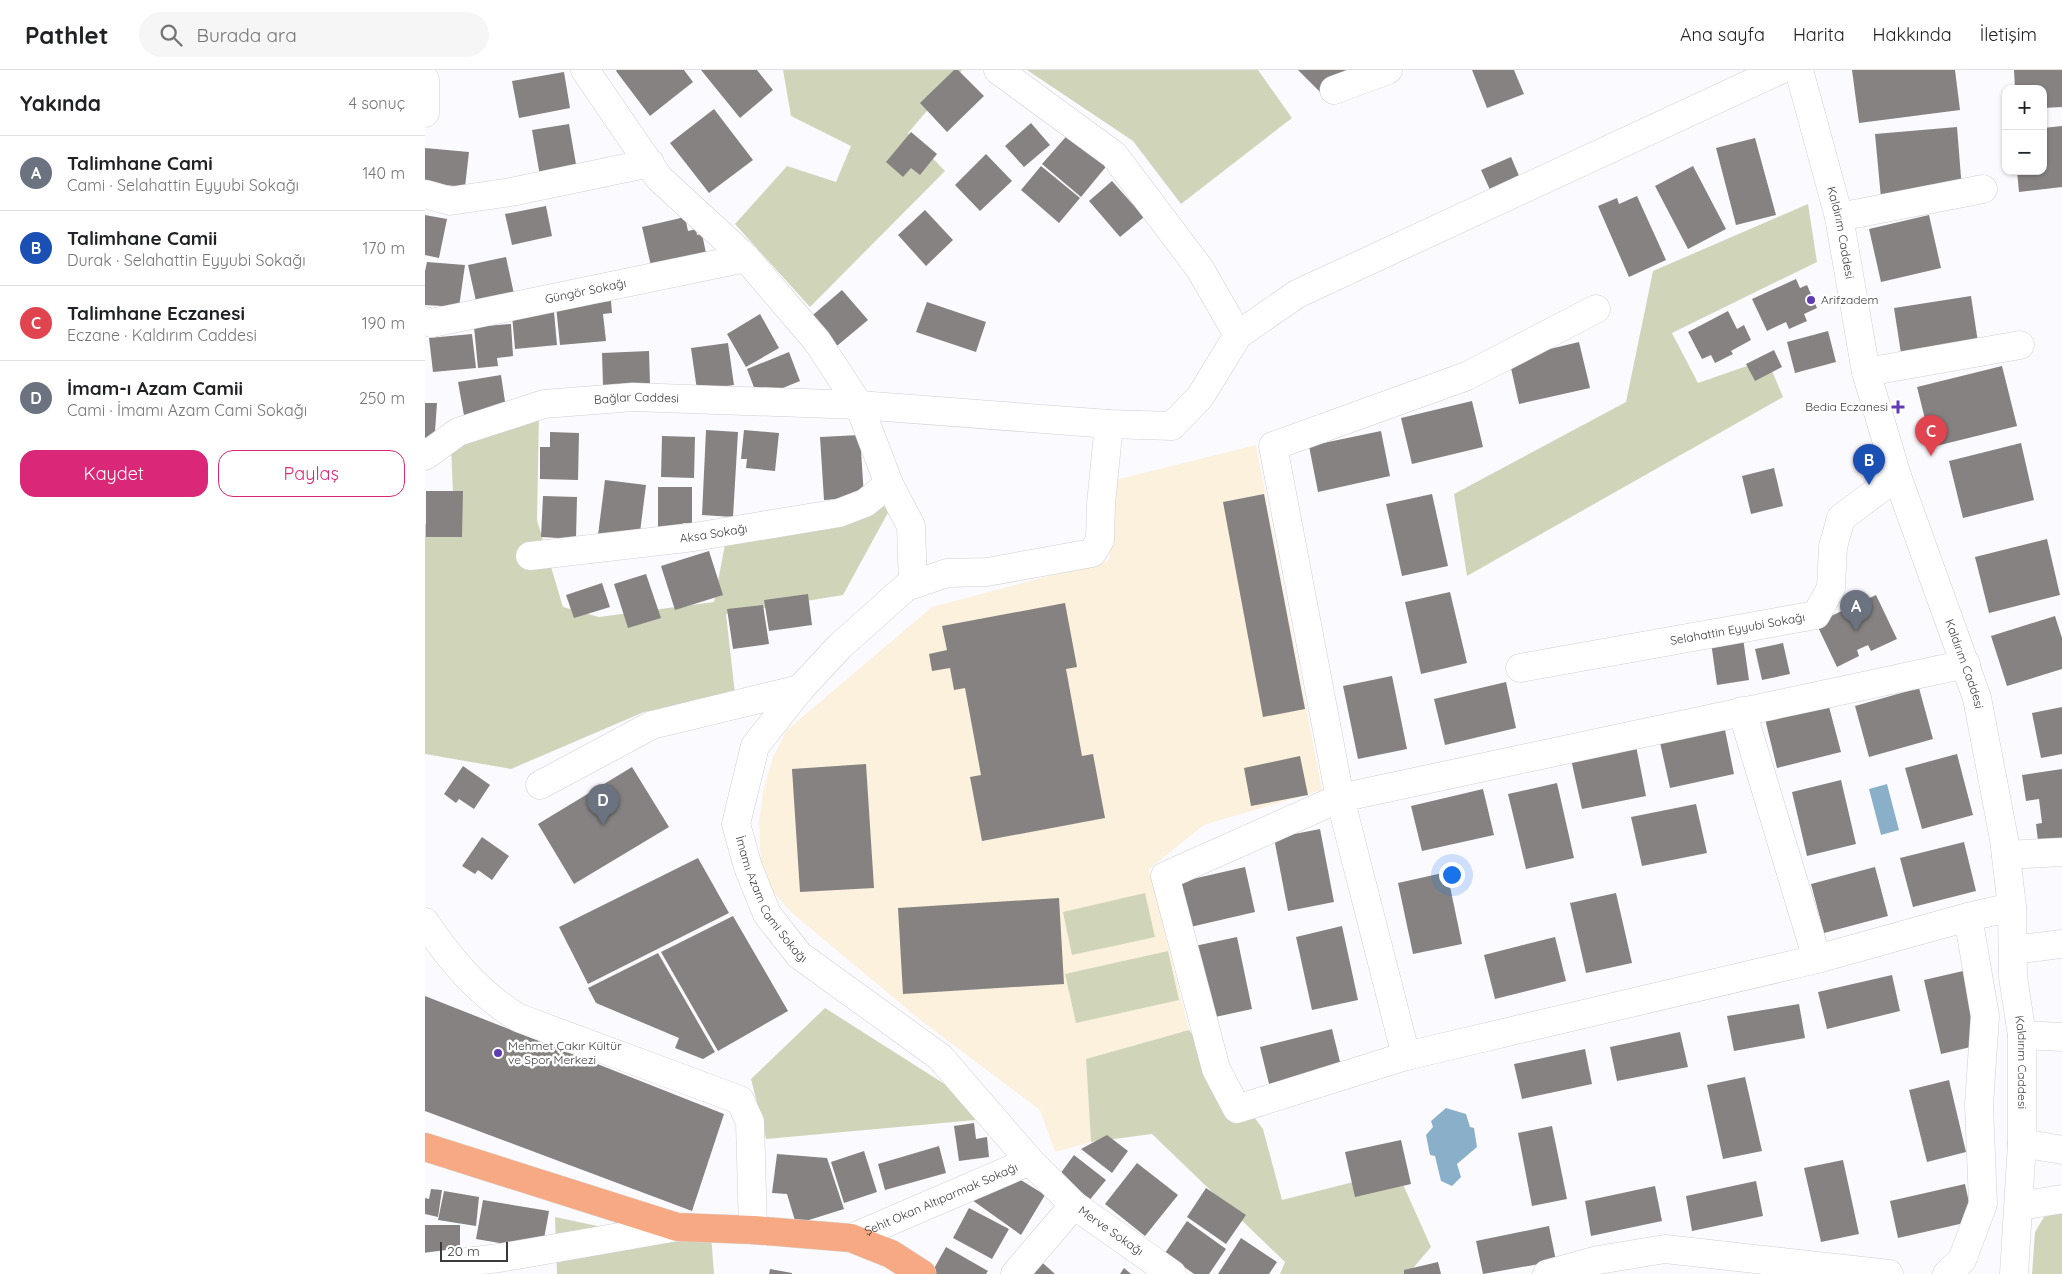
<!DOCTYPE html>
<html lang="tr">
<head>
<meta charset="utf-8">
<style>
  body { margin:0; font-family:Quicksand,sans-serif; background:#f6f6f6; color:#202124 }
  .controls { position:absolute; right:15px; top:15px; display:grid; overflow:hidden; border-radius:10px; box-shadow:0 1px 4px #0004 }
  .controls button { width:45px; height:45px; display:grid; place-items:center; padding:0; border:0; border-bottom:1px solid #e0e0e0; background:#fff; color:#202124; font:25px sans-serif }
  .scale { position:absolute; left:15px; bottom:12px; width:68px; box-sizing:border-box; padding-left:5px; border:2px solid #3a3a3c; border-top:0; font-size:14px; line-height:18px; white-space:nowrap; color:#3a3a3c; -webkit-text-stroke:4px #fff; paint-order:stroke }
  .you { position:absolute; left:1026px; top:804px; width:18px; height:18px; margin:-12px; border:4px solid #fff; border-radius:50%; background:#1a73e8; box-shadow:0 0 0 8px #1a73e833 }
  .badge { display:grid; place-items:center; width:32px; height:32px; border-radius:50%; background:#db2777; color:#fff; font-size:16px; font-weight:700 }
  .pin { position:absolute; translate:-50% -41px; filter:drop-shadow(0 1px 2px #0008) }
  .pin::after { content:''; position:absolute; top:26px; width:18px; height:15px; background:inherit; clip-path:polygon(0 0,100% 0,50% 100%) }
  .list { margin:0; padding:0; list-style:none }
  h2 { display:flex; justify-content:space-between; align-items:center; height:65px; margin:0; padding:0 20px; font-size:21px }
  h2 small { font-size:16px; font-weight:400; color:#757577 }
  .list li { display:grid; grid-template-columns:32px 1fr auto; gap:15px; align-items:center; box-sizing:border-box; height:75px; padding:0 20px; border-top:1px solid #e0e0e0 }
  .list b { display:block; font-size:19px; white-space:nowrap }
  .list p { margin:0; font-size:16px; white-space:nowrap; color:#757577 }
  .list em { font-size:16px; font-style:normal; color:#757577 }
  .actions { display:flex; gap:10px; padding:15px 20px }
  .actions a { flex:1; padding:11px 0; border:1px solid #db2777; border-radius:15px; text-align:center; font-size:18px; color:#db2777 }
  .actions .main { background:#db2777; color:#fff }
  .icon { flex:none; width:28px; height:28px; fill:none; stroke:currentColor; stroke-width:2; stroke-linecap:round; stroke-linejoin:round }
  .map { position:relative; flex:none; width:1637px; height:1204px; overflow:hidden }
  header { display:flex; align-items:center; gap:30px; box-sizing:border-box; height:70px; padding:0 25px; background:#fff; border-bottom:1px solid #e0e0e0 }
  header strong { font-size:24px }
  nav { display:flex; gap:28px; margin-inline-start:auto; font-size:18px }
  .search { width:350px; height:45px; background:#f6f6f6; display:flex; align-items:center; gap:12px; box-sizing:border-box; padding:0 18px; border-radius:28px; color:#757577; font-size:19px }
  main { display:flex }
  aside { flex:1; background:#fff }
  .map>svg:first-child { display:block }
  .education { fill:#fbf1dc }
  .green { fill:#d0d5ba }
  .water { fill:#8ab0c9 }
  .building { fill:#858281 }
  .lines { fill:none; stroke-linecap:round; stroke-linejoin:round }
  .minor-casing { stroke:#cfcfd2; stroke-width:29 }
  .major-casing { stroke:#d8d8d8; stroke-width:29 }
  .minor { stroke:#fff; stroke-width:28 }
  .major { stroke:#f6a982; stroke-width:28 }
  .poi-dot { fill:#603cb4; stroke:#fff; stroke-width:2 }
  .labels { text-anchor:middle; stroke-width:5; stroke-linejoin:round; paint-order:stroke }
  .street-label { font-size:12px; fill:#3a3a3c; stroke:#fff }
  .poi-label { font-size:12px; fill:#3a3a3c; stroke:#fff; text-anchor:start }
</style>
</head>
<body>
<header>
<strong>Pathlet</strong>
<div class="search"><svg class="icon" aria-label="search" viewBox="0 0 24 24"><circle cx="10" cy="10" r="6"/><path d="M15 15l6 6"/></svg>Burada ara</div>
<nav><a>Ana sayfa</a><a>Harita</a><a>Hakkında</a><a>İletişim</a></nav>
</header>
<main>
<aside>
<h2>Yakında<small>4 sonuç</small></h2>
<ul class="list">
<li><span class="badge" style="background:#6b7280">A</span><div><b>Talimhane Cami</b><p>Cami · Selahattin Eyyubi Sokağı</p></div><em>140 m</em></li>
<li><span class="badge" style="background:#1a4fb4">B</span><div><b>Talimhane Camii</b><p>Durak · Selahattin Eyyubi Sokağı</p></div><em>170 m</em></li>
<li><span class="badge" style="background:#e0444e">C</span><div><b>Talimhane Eczanesi</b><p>Eczane · Kaldırım Caddesi</p></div><em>190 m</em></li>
<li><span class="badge" style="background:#6b7280">D</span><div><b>İmam-ı Azam Camii</b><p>Cami · İmamı Azam Cami Sokağı</p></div><em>250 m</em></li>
</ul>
<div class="actions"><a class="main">Kaydet</a><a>Paylaş</a></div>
</aside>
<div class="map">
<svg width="1637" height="1204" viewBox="0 0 1637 1204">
  <rect width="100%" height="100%" fill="#fbfbff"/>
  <path class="education" d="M831,375L897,720L779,755L724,799L764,960L661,989L666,1072L630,1082L615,1040L499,953L367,843L345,819L336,794L334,751L338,722L348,687L362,660L507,537L684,490L690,410Z"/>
  <path class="green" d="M358,0H537L483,63L520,101L385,237L310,154L362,96L411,112L426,76L366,46Z
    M602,0H833L867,48L756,134L708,71Z
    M1383,134L1392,192L1247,263L1273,313L1342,289L1358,327L1042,506L1029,424L1201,332L1228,201Z
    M114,344L112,450L138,537L174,547L289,532L303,459L471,428L418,525L301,544L310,624L219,642L86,699L0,684V454L29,450L26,374Z
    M720,823L730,867L647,885L638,842Z
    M743,881L754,930L651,953L640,904Z
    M400,938L573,1048L341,1069L326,1009Z
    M764,960L838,1059L857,1130L972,1101L1006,1177L983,1204H855L860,1192L727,1064L666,1072L661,989Z
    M1637,1142V1204H1607L1610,1162L1619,1147Z
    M130,1147L229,1168L286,1164L289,1204H132Z"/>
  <path class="water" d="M1462,714L1474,760L1456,765L1444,719Z
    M1021,1038L1041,1044L1045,1057L1049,1058L1052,1077L1032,1094L1036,1107L1027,1116L1016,1111L1010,1086L1005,1085L1001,1065L1008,1057L1006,1051Z"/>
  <path class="building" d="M192,0H259L268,12L225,46L191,1Z
    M276,0H332L348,20L315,48Z
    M529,0H533L559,26L522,62L495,33Z
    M873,0H922L897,24Z
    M1047,0H1089L1099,24L1062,38Z
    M1427,0H1530L1535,40L1434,53Z
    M1589,0H1637V37L1618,38V19H1590Z
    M139,2L145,38L94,48L87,11Z
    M289,39L328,90L284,123L245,73Z
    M606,53L625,75L599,97L580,76Z
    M144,54L152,100L115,106L107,60Z
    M1637,56V117L1594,122L1592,101H1618V58Z
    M1532,57L1537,120L1456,128L1450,64Z
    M646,61L684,93L656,127L617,94Z
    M486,62L512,84L495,105L486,98L478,107L461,92Z
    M1330,68L1351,145L1311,155L1291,78Z
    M0,78L44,82L40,117L0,113Z
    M561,84L587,111L555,141L530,115Z
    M1086,87L1095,108L1066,122L1056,100Z
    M616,96L655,128L634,153L596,120Z
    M1268,96L1301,159L1263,179L1230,116Z
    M687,111L719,147L695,167L664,131Z
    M1212,126L1241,190L1204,207L1173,136L1192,128L1194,134Z
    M121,136L127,166L87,175L80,144Z
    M500,140L528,170L501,196L473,165Z
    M0,145L22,149L14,188L0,185Z
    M1504,145L1516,198L1456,212L1444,159Z
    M260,147L263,161L271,159L272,165L277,164L281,183L226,196L217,157Z
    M81,187L89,224L51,231L43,195Z
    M2,192L40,195L34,237L0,235V201Z
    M1371,209L1375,218L1382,215L1392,238L1379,244L1382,251L1364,259L1361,252L1342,261L1327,229Z
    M417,220L443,250L407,280L382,250Z
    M1546,226L1554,279L1477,290L1469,238Z
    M186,231L187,243L178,244L181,271L135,275L131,236Z
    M502,232L561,252L551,282L491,262Z
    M1303,241L1312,259L1319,255L1326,270L1306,281L1308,284L1290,293L1286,285L1277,289L1263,262Z
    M129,242L132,275L90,279L87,245Z
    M335,244L354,278L321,297L302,264Z
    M86,254L88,286L72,288L73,296L53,298L49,257Z
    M1403,261L1411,292L1370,303L1362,272Z
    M47,264L51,298L8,302L4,268Z
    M1154,272L1165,318L1094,334L1084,289Z
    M303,273L309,315L272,320L266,278Z
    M1349,280L1357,297L1330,311L1321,294Z
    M224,281L225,314L178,316L177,283Z
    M364,282L375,311L333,328L322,299Z
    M1577,296L1592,356L1507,377L1492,317Z
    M76,305L82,345L40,351L33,312Z
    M1047,331L1058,377L987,394L976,348Z
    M0,333H12L9,376H0Z
    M281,360L313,362L308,447L277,445Z
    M319,360L354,363L350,401L321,398L322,389H316Z
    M956,361L965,406L893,422L884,376Z
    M125,362L154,363L153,410L115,409V377H125Z
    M435,365L439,427L399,430L395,367Z
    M237,366L270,367L269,408L236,407Z
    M1596,373L1609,430L1538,448L1524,391Z
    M1349,398L1358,436L1326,444L1317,406Z
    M180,410L221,415L214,470L173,465Z
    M233,417H267V453H258V464H233Z
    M1,421H38L37,467H1Z
    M839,424L880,639L838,647L798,432Z
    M1007,424L1023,496L977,506L961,434Z
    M118,426L152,427L151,469L116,467Z
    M1622,469L1635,525L1564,543L1550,487Z
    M284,481L298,525L250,540L236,496Z
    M221,504L236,548L203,558L189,514Z
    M177,513L185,537L149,548L141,525Z
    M1025,522L1042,593L996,604L980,532Z
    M383,524L387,555L344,561L339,530Z
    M1451,525L1472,569L1446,581L1443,575L1432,580L1434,586L1412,597L1391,553Z
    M640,533L652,597L641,599L657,686L668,684L680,748L557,771L545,707L556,705L540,618L529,620L525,598L507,601L504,584L522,580L517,556Z
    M338,535L344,574L308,579L302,539Z
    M1630,546L1637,568V599L1582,616L1566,566Z
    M1318,568L1324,610L1292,615L1286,572Z
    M1358,573L1365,604L1337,610L1330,579Z
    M967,606L982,679L933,689L918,616Z
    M1081,612L1091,658L1020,675L1009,629Z
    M1494,618L1508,669L1444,687L1430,636Z
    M1403,633L1416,682L1352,698L1340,649Z
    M1637,637V684L1616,688L1607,643Z
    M1299,655L1309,704L1245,718L1234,668Z
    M1211,676L1221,726L1157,739L1146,689Z
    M1532,684L1548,745L1497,759L1480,698Z
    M875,686L883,725L826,736L819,698Z
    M441,694L449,818L375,822L367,699Z
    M38,696L65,715L49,739L34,729L31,733L19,724Z
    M207,697L244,757L149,814L113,754Z
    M1637,699V768L1613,771L1611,754L1617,753L1614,729L1601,731L1597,705Z
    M1416,710L1431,774L1382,786L1367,722Z
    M1132,713L1149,788L1101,799L1083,724Z
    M1058,719L1069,765L997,781L986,736Z
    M1271,734L1282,783L1217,796L1206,747Z
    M895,759L909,832L863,841L849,768Z
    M57,767L84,786L67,810L53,800L50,804L37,796Z
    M1539,772L1551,821L1488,837L1475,788Z
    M273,788L304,843L163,914L134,857Z
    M820,797L830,842L761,858L750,813Z
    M1450,797L1463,846L1399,863L1386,814Z
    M1022,802L1037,874L988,884L973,813Z
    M1191,823L1207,893L1161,903L1145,833Z
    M634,828L639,914L478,924L473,838Z
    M308,846L363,941L293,981L236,882Z
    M917,856L933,930L887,940L871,867Z
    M812,867L827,939L781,949L765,877Z
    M1130,867L1141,911L1070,929L1059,885Z
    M233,883L290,982L278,989L250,978L254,968L171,933L163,918Z
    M1538,901L1554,975L1516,984L1499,910Z
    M1467,905L1475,941L1402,959L1393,922Z
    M0,926L299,1044L267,1141L0,1041Z
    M1374,934L1380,968L1309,981L1302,946Z
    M907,959L918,1004L846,1022L835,977Z
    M1255,962L1263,997L1192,1011L1185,977Z
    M1160,979L1167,1014L1097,1029L1089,994Z
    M1320,1007L1337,1081L1298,1089L1282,1015Z
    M1524,1010L1541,1082L1502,1092L1484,1020Z
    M549,1053L551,1069L562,1067L564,1087L534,1091L529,1056Z
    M1127,1056L1142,1129L1107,1136L1093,1063Z
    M682,1065L703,1081L687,1103L656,1079Z
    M976,1070L986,1114L930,1127L920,1082Z
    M514,1076L521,1103L460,1120L453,1094Z
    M439,1081L452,1122L419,1133L406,1092Z
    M352,1084L402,1088L419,1139L371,1154L362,1124L347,1123Z
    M649,1085L681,1110L663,1132L632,1108Z
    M1418,1090L1434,1164L1396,1172L1379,1098Z
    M712,1093L753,1125L720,1166L680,1134Z
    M586,1104L620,1125L596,1165L540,1125Z
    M1331,1111L1338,1146L1267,1161L1261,1126Z
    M1540,1114L1548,1151L1473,1168L1465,1131Z
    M1230,1116L1237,1151L1166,1166L1160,1131Z
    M781,1118L821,1145L801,1174L762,1147Z
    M6,1119L17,1120L13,1147L0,1144V1128L4,1129Z
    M19,1121L54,1127L51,1156L13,1150Z
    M58,1130L124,1141L117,1180L51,1169Z
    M544,1138L584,1159L567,1189L528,1168Z
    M762,1151L801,1179L784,1204H769L740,1183Z
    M0,1155H35V1183H0Z
    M1124,1156L1131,1191L1058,1204L1051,1171Z
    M816,1168L852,1192L844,1204H793Z
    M521,1177L563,1201L561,1204H506Z
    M611,1187L630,1204H595Z
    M1013,1192L1016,1204H979V1200Z
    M699,1198L706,1204H695Z
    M345,1199L367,1203V1204H344Z"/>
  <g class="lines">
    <defs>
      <g id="minor">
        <path d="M160,0L234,108L321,188L392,271L434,335L464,414L486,456L488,514"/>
        <path d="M573,0L689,85L775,199L813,265"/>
        <path id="s1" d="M1374,0L1414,147L1441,302L1472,406L1552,628L1579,769L1587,837L1588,907L1597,965V1073L1589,1204"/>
        <path d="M0,10V43"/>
        <path d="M909,20L963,0"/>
        <path d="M0,124L25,131L86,122L225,93"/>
        <path d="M1414,147L1558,119"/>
        <path id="s2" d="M0,251L7,253L321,188"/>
        <path d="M1441,302L1595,275"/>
        <path id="s3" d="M684,354L676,434L675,470L667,483L562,502L522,503L481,517L415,576L375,619L330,676L311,754L323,797L342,844L374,885L515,987L605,1091L649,1135L747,1204"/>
        <path id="s4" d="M0,386L33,362L119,334L208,327L434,335L684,354L747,356L775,327L813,265L872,224L1355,0"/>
        <path id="s5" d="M105,486L269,467L414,443L440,433L464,414"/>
        <path d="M1541,594L915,728L740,806L791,999L812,1039L981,986L1392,889L1543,847L1587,837"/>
        <path id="s6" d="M1095,598L1391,545L1406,518L1408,477L1416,448L1472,406"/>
        <path d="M1317,641L1392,889"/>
        <path d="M115,715L227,655L375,619"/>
        <path d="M1581,785L1637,782"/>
        <path d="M0,852C25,890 55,925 94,948L315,1030L325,1052L328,1160"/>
        <path d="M1588,880L1637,874"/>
        <path d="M1597,965L1637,967"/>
        <path d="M981,986L915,728L848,376L1042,306L1171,239"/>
        <path d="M1597,1073L1637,1080"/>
        <path d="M1595,1136L1637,1129"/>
        <path id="s7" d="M426,1168L605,1091"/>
        <path d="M0,1197L74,1188L252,1157"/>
        <path d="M590,1204L649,1135"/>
        <path d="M1122,1204L1173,1190L1240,1179L1464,1204"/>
        <path d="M1522,1204L1537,1190L1558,1134L1554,1035L1560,946L1543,847"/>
      </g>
      <path id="major" d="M0,1077L252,1157L328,1160L426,1168L466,1184L497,1204"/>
    </defs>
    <use href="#minor" class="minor-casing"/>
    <use href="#major" class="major-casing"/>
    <use href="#minor" class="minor"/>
    <use href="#major" class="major"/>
  </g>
  <g class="poi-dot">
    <circle cx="1386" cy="230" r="5"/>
    <path d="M1470.5 329.5h5v5h5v5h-5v5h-5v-5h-5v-5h5z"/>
    <circle cx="73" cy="983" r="5"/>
  </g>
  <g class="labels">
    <g class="street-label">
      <text dy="4" stroke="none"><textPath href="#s1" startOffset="168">Kaldırım Caddesi</textPath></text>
      <text dy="4" stroke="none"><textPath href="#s2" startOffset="164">Güngör Sokağı</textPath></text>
      <text dy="4" stroke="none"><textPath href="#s4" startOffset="224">Bağlar Caddesi</textPath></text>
      <text dy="4" stroke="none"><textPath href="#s5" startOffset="185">Aksa Sokağı</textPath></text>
      <text dy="4" stroke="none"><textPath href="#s6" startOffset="221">Selahattin Eyyubi Sokağı</textPath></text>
      <text dy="4" stroke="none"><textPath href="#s1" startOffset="618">Kaldırım Caddesi</textPath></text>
      <text dy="4" stroke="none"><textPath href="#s3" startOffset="706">İmamı Azam Cami Sokağı</textPath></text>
      <text dy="4" stroke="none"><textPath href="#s1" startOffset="1022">Kaldırım Caddesi</textPath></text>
      <text dy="4" stroke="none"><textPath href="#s7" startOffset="98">Şehit Okan Altıparmak Sokağı</textPath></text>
      <text dy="4" stroke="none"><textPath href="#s3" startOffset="1188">Merve Sokağı</textPath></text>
    </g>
    <g class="poi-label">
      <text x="1396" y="234">Arifzadem</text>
      <text x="1463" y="341" text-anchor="end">Bedia Eczanesi</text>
      <text x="83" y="980">Mehmet Çakır Kültür<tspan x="83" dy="14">ve Spor Merkezi</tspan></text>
    </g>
  </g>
</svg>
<div class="controls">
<button>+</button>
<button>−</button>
</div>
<div class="scale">20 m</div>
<div class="you"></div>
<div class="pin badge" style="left:1431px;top:561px;background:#6b7280">A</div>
<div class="pin badge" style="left:1444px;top:415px;background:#1a4fb4">B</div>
<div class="pin badge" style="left:1506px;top:386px;background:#e0444e">C</div>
<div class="pin badge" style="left:178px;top:755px;background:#6b7280">D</div>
</div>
</main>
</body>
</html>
